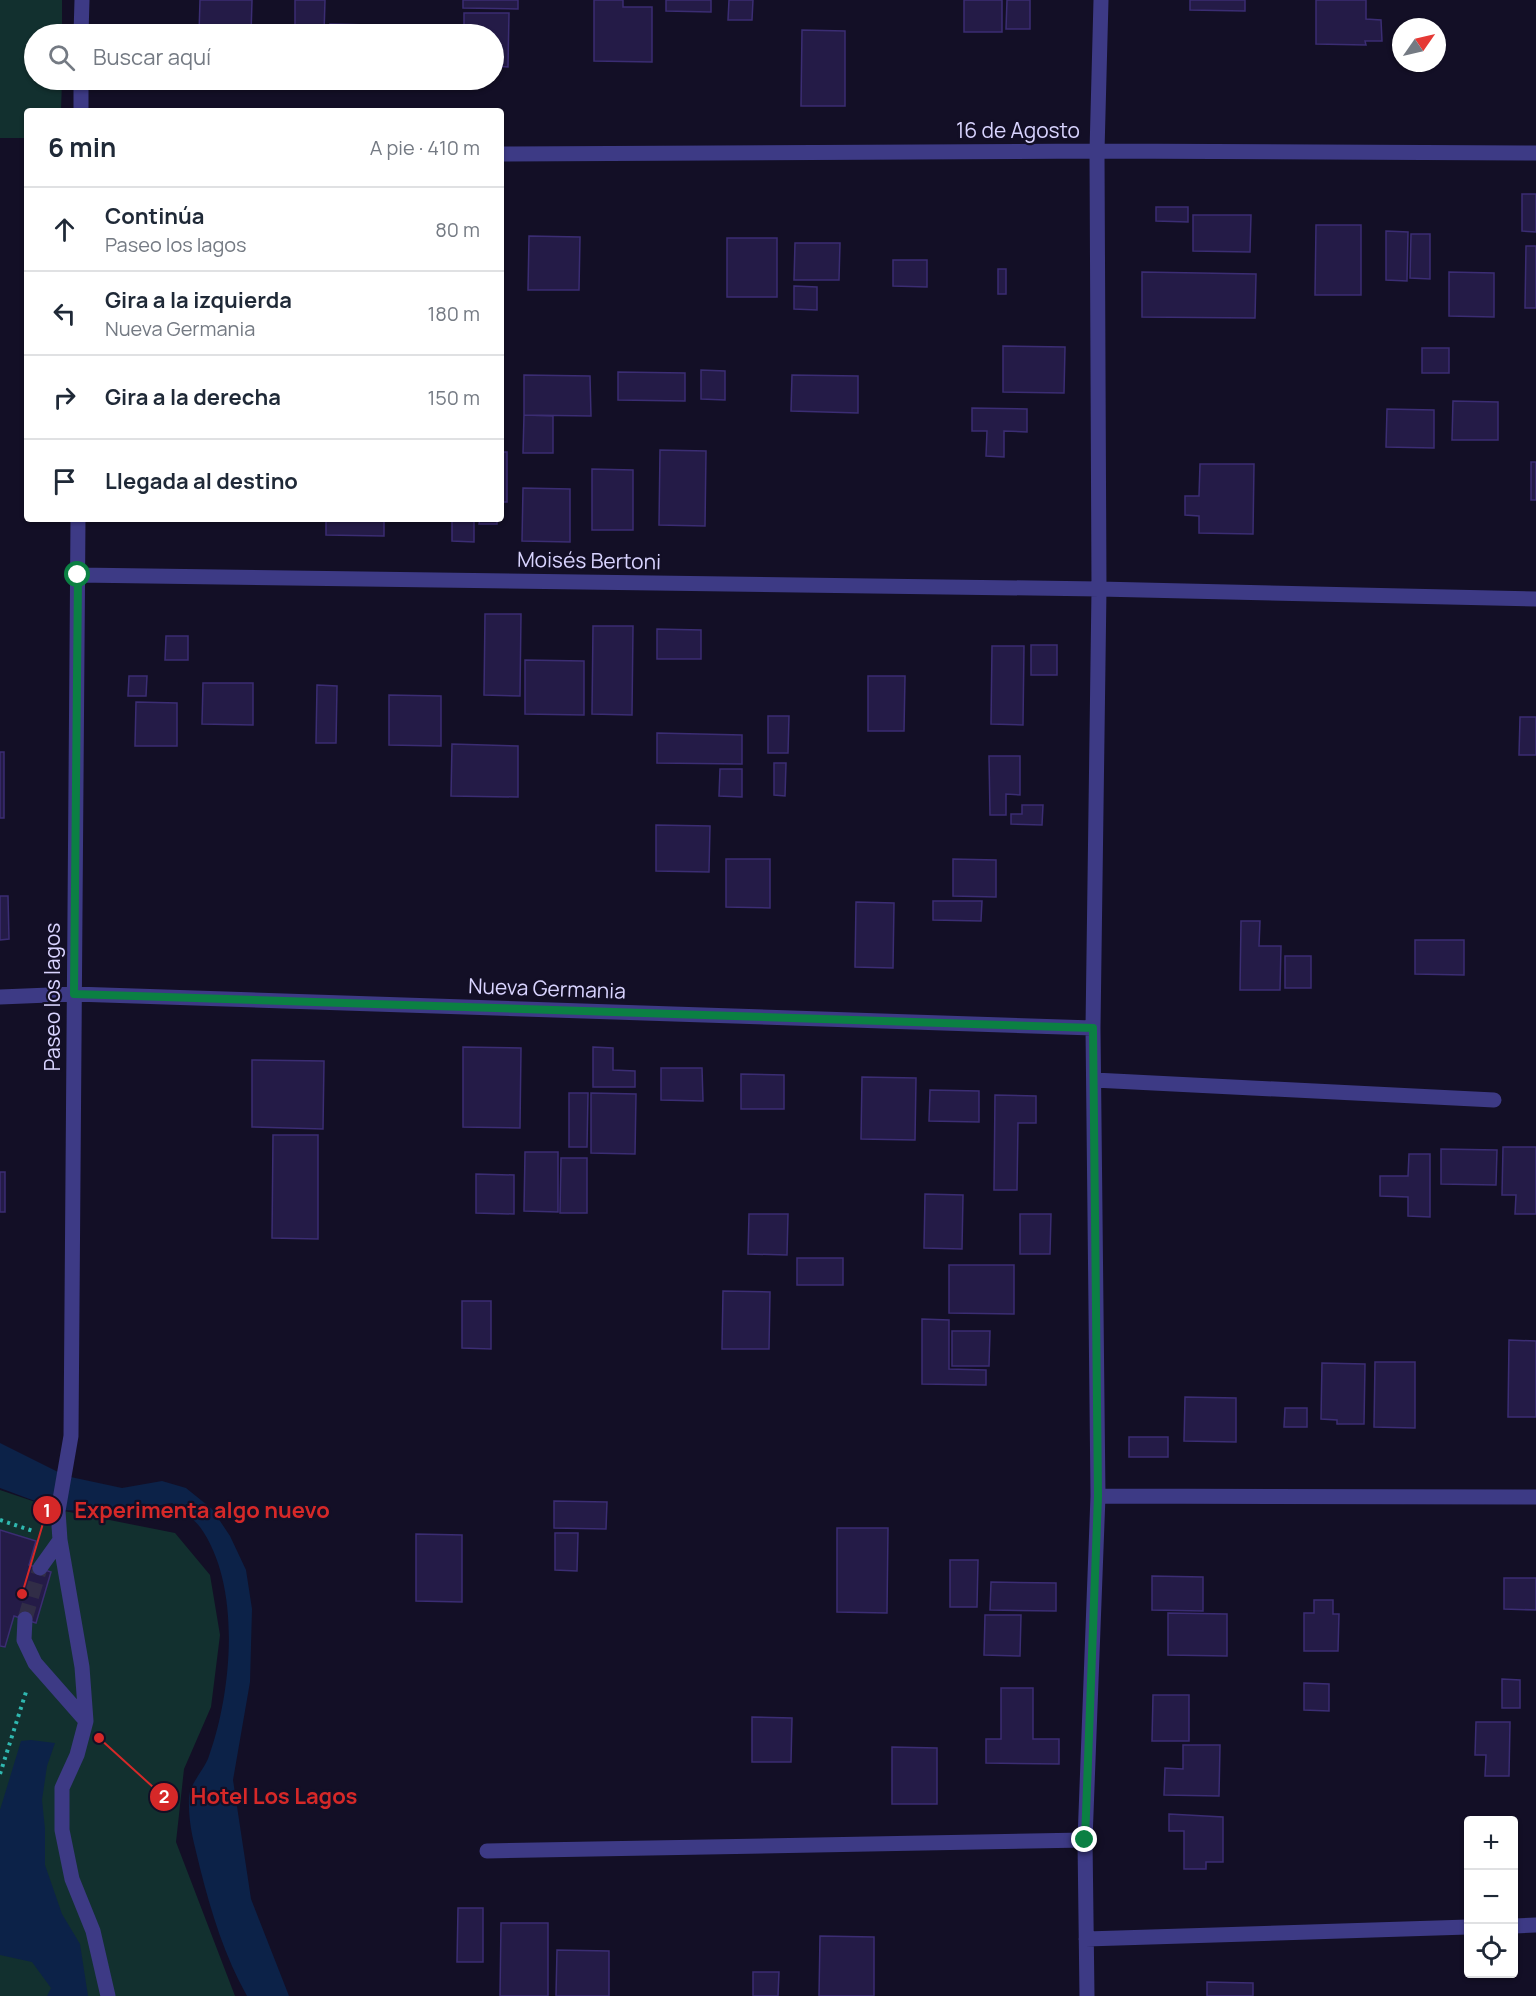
<!DOCTYPE html>
<html lang="es">
<head>
<meta charset="utf-8">
<style>
  body { margin:0; font-family:Manrope,sans-serif; background:#f6f6f7; color:#1f2937 }
  .controls { position:absolute; right:18px; bottom:18px; display:grid; overflow:hidden; border-radius:6px; box-shadow:0 2px 4px #0004 }
  .controls button { width:54px; height:54px; display:grid; place-items:center; padding:0; border:0; border-bottom:2px solid #e0e1e3; background:#fff; color:#1f2937; font:30px sans-serif }
  .compass { position:absolute; left:1392px; top:18px; width:54px; height:54px; border-radius:50%; background:#fff; box-shadow:0 2px 4px #0004; rotate:56deg }
  .stop { position:absolute; width:18px; height:18px; margin:-14px; border:4px solid #0b8043; border-radius:50%; background:#fff }
  .stop.end { background:#0b8043; border-color:#fff; box-shadow:0 2px 6px #0008 }
  .list { margin:0; padding:0; list-style:none }
  h2 { display:flex; justify-content:space-between; align-items:center; height:78px; margin:0; padding:0 24px; font-size:26px }
  h2 small { font-size:20px; font-weight:400; color:#747a83 }
  .list li { display:grid; grid-template-columns:39px 1fr auto; gap:18px; align-items:center; box-sizing:border-box; height:84px; padding:0 24px; border-top:2px solid #e0e1e3 }
  .list b { display:block; font-size:22px; white-space:nowrap }
  .list p { margin:0; font-size:20px; white-space:nowrap; color:#747a83 }
  .list em { font-size:20px; font-style:normal; color:#747a83 }
  .icon { flex:none; width:33px; height:33px; fill:none; stroke:currentColor; stroke-width:2; stroke-linecap:round; stroke-linejoin:round }
  .map { position:relative; flex:none; width:1536px; height:1996px; overflow:hidden }
  .search { position:absolute; background:#fff; box-shadow:0 2px 4px #0004; left:24px; top:24px; width:480px; height:66px; display:flex; align-items:center; gap:15px; box-sizing:border-box; padding:0 21px; border-radius:33px; color:#747a83; font-size:22px }
  .panel { position:absolute; background:#fff; box-shadow:0 2px 4px #0004; left:24px; top:108px; width:480px; height:414px; border-radius:6px }
  .map>svg:first-child { display:block }
  .green { fill:#12302f }
  .water { fill:#0c2248 }
  .building { fill:#241b47; stroke:#3b2d73; stroke-width:1.5 }
  .lines { fill:none; stroke-linecap:round; stroke-linejoin:round }
  .minor-tunnel { stroke:#312d47; stroke-width:15; stroke-dasharray:15 8; stroke-linecap:butt }
  .path { stroke:#2fb8b0; stroke-width:4; stroke-dasharray:3 4.5; stroke-linecap:butt }
  .minor { stroke:#3d3a85; stroke-width:15 }
  .route { stroke:#0b8043; stroke-width:8 }
  .labels { text-anchor:middle; stroke-width:4.5; stroke-linejoin:round; paint-order:stroke }
  .street-label { font-size:21px; fill:#d9d4ff; stroke:#130f26 }
  .leader { fill:none; stroke:#d62828; stroke-width:2 }
  .callout-dot { fill:#d62828; stroke:#130f26; stroke-width:2 }
  .mark-label { font-size:18px; text-anchor:middle; font-weight:bold; fill:#fff }
  .callout-label { font-size:22px; text-anchor:middle; font-weight:bold; fill:#d62828; stroke:#130f26; stroke-width:4.5; stroke-linejoin:round; paint-order:stroke }
</style>
</head>
<body>
<div class="map">
<svg width="1536" height="1996" viewBox="0 0 1536 1996">
  <rect width="100%" height="100%" fill="#130f26"/>
  <path class="green" d="M0,0H62V34H34V80H62L61,111H27V138H0Z
    M0,1490L59,1510L175,1533L210,1575L220,1635L211,1707L184,1769L176,1842L235,1996H0V1646L5,1647L14,1616L36,1623L51,1572L29,1565L36,1541L0,1530Z"/>
  <path class="water" d="M0,1443L66,1476L122,1488L162,1481L186,1488L212,1509L230,1536L246,1570L252,1609L250,1682L233,1780L251,1899L289,1996H247C225,1957 211,1912 200,1868C194,1842 188,1825 189,1797C190,1783 205,1769 209,1756C232,1692 242,1585 200,1527C193,1518 181,1510 172,1503L121,1512L59,1510L0,1488Z
    M31,1740L55,1743L47,1766L42,1800L45,1829V1865L62,1914L80,1944L88,1996H47L51,1988L32,1962L0,1955V1810L21,1741Z"/>
  <path class="building" d="M200,0H252L251,34H199Z
    M295,0H325L324,34H295Z
    M463,0H518V9L463,8Z
    M594,0H623V7H652V62L594,61Z
    M666,0H711V12L666,11Z
    M729,0H753L752,20H728Z
    M964,0H1002V32H964Z
    M1007,0H1030V29H1006Z
    M1190,0H1245V11L1190,10Z
    M1316,0H1366V19L1381,20L1382,41H1365L1366,45L1316,44Z
    M464,13H509L508,67L494,66V34H464Z
    M330,24L370,25V34H330Z
    M409,28L458,29V34H409Z
    M802,30L845,31V106H801Z
    M329,80H370V84H329Z
    M1522,194H1536V232L1522,231Z
    M1156,207H1188V222L1156,221Z
    M1193,215H1251L1250,252L1193,251Z
    M1316,225H1361V295H1315Z
    M1386,231L1408,232L1407,281L1386,280Z
    M1411,234H1430V279L1410,278Z
    M529,236L580,237L579,290H528Z
    M727,238H777V297H727Z
    M795,243H840L839,280H794Z
    M1526,246H1536V308H1525Z
    M893,260H927V287L893,286Z
    M998,269H1006V294H998Z
    M1142,272L1256,274L1255,318L1142,317Z
    M1449,272L1494,273V317L1449,316Z
    M794,286L817,287V310L794,309Z
    M1003,346L1065,347L1064,393L1003,392Z
    M1422,348H1449V373H1422Z
    M701,370L725,371V400L701,399Z
    M618,372L685,373V401L618,400Z
    M524,375L590,376L591,416L524,415Z
    M792,375L858,376V413L791,411Z
    M1453,401L1498,402V440H1452Z
    M972,408L1027,409V432L1004,431V457L986,456L987,431H972Z
    M1387,409L1434,410V448L1386,447Z
    M524,415L553,416V453H523Z
    M660,450L706,451L705,526L659,525Z
    M501,452H507V502H501Z
    M1531,462H1536V500H1531Z
    M1200,464H1254L1253,534L1199,533V516L1185,515V496H1199Z
    M592,469L633,470V530H592Z
    M523,488L570,489V542L522,541Z
    M326,519H384V536L326,535Z
    M452,519H474V542L452,541Z
    M480,519H497V524H479Z
    M485,614H521L520,696L484,695Z
    M593,626H633L632,715L592,714Z
    M657,629L701,630V659H657Z
    M166,636H188V660H165Z
    M1031,645H1057V675H1031Z
    M992,646H1024L1023,725L991,724Z
    M525,660L584,661V715L525,714Z
    M129,676H147L146,696H128Z
    M868,676H905L904,731H868Z
    M203,683H253V725L202,724Z
    M317,685L337,686L336,743H316Z
    M389,695L441,696V746L389,745Z
    M136,702L177,703V746H135Z
    M768,716H789L788,753H768Z
    M1520,717H1536V755H1519Z
    M657,733L742,735V764L657,763Z
    M452,744L518,746V797L451,796Z
    M0,752H4V818H0Z
    M989,756H1020V795L1006,794V815H990Z
    M774,763H786L785,796L774,795Z
    M720,769H742V797L719,796Z
    M1022,805H1043L1042,825L1011,824V814H1022Z
    M656,825L710,826L709,872L656,871Z
    M726,859H770V908L726,907Z
    M953,859L996,860V897L953,896Z
    M0,896H8L9,939L0,940Z
    M933,901H982L981,921L933,920Z
    M856,902L894,903L893,968L855,967Z
    M1241,921H1260L1259,946H1281L1280,990H1240Z
    M1415,940H1464V975L1415,974Z
    M1285,956H1311V988H1285Z
    M463,1047L521,1048L520,1128L463,1127Z
    M593,1047L613,1048V1070L635,1071V1087H593Z
    M252,1060L324,1061L323,1129L252,1127Z
    M661,1068H702L703,1101L661,1100Z
    M741,1074L784,1075V1109H741Z
    M862,1077L916,1078L915,1140L861,1139Z
    M930,1090L979,1091V1122L929,1121Z
    M569,1093H588L587,1147H569Z
    M591,1093L636,1094L635,1154L591,1153Z
    M995,1095L1036,1096V1123H1018L1017,1190H994Z
    M273,1135H318V1239L272,1238Z
    M1503,1147H1536V1214H1515L1516,1195H1502Z
    M1441,1149L1497,1150L1496,1185L1441,1184Z
    M525,1152H558V1212L524,1211Z
    M1409,1154H1430V1217L1408,1216V1197L1380,1196V1176H1408Z
    M561,1158H587V1213H560Z
    M0,1172H5V1212H0Z
    M476,1174L514,1175V1214L476,1213Z
    M925,1194L963,1195L962,1249L924,1248Z
    M749,1214H788L787,1255L748,1254Z
    M1020,1214H1051L1050,1254H1020Z
    M797,1258H843V1285H797Z
    M949,1265H1014V1314L949,1313Z
    M723,1291L770,1292L769,1349H722Z
    M462,1301H491V1349L462,1348Z
    M922,1319L949,1320V1369L986,1370V1385L922,1384Z
    M952,1331H990L989,1366H952Z
    M1509,1340L1536,1341V1417H1508Z
    M1375,1362H1415V1428L1374,1427Z
    M1322,1363L1365,1364L1364,1424H1337V1420L1321,1419Z
    M1185,1397L1236,1398V1442L1184,1441Z
    M1285,1408H1307V1427H1284Z
    M1129,1437H1168V1457H1129Z
    M554,1501L607,1502L606,1529L554,1528Z
    M837,1528H888L887,1613L837,1612Z
    M0,1530L36,1541L29,1565L51,1572L36,1623L14,1616L5,1647L0,1646Z
    M555,1533H578L577,1571L555,1570Z
    M416,1534L462,1535V1602L416,1601Z
    M950,1560H978L977,1607H950Z
    M1152,1576L1203,1577V1611L1152,1610Z
    M1504,1578H1536V1610L1504,1609Z
    M991,1582L1056,1583V1611L990,1610Z
    M1314,1600H1333V1614H1339L1338,1651H1304V1613H1314Z
    M1168,1613L1227,1614V1656L1168,1655Z
    M985,1615H1021L1020,1656L984,1655Z
    M1502,1679L1520,1680V1708H1502Z
    M1304,1683L1329,1684V1711L1304,1710Z
    M1001,1688H1033V1739H1059V1764L986,1763V1739H1001Z
    M1153,1695H1189V1741H1152Z
    M752,1717L792,1718L791,1762H752Z
    M1476,1722H1510L1509,1776H1485L1486,1755H1475Z
    M1183,1745H1220L1219,1796L1164,1795L1165,1768L1183,1769Z
    M892,1747L937,1748V1804H892Z
    M1169,1814L1223,1817V1862H1206V1869H1184V1831H1169Z
    M458,1908H483V1962H457Z
    M501,1923H548V1996H500Z
    M820,1936L874,1937V1996H819Z
    M557,1950L609,1951V1996H556Z
    M753,1972H779L778,1996H753Z
    M1207,1982L1253,1983V1996H1207Z"/>
  <g class="lines">
    <path class="minor-tunnel" d="M25,1619L40,1568"/>
    <path class="path" d="M0,1520L33,1531
      M0,1774L26,1692"/>
    <path class="minor" d="M81,34L82,0
      M81,111V80
      M501,154L1097,151L1536,153
      M78,519L71,1436L58,1511L60,1540L82,1667L86,1721L77,1755L62,1788V1830L72,1879L93,1931L108,1996
      M78,575L1099,589L1536,599
      M0,997L74,994L1093,1028
      M1094,1080L1494,1100
      M1098,1496L1536,1497
      M40,1568L60,1540
      M25,1619L24,1640L35,1663L86,1721
      M487,1851L1085,1840
      M1514,1926L1536,1925
      M1086,1939L1468,1927
      M1087,1996L1085,1840L1098,1496L1093,1028L1099,589L1097,151L1101,0"/>
  </g>
  <g class="lines">
    <path class="route" d="M78,575L74,994L1093,1028L1098,1496L1085,1840"/>
  </g>
  <g class="labels">
    <g class="street-label">
      <text x="1018" y="138">16 de Agosto</text>
      <text transform="translate(589 561) rotate(1)" y="7">Moisés Bertoni</text>
      <text transform="translate(547 989) rotate(2)" y="7">Nueva Germania</text>
      <text transform="translate(53 997) rotate(-90)" y="7">Paseo los lagos</text>
    </g>
  </g>
  <path class="leader" d="M22 1594L47 1510M99 1738L164 1797"/>
  <g class="callout-dot">
    <circle cx="22" cy="1594" r="6"/>
    <circle cx="99" cy="1738" r="6"/>
    <circle cx="47" cy="1510" r="15"/>
    <circle cx="164" cy="1797" r="15"/>
  </g>
  <g class="mark-label">
    <text x="47" y="1517">1</text>
    <text x="164" y="1803">2</text>
  </g>
  <g class="callout-label">
    <text x="202" y="1518">Experimenta algo nuevo</text>
    <text x="274" y="1804">Hotel Los Lagos</text>
  </g>
</svg>
<div class="controls">
<button>+</button>
<button>−</button>
<button><svg class="icon" aria-label="locate" viewBox="0 0 24 24"><circle cx="12" cy="12" r="6"/><path d="M12 2v4M12 18v4M2 12h4M18 12h4"/></svg></button>
</div>
<svg class="compass" viewBox="-18 -18 36 36"><path d="M0-13l5 13h-10z" fill="#e53935"/><path d="M0 13l5-13h-10z" fill="#747a83"/></svg>
<div class="stop" style="left:78px;top:575px"></div>
<div class="stop end" style="left:1085px;top:1840px"></div>
<div class="search"><svg class="icon" aria-label="search" viewBox="0 0 24 24"><circle cx="10" cy="10" r="6"/><path d="M15 15l6 6"/></svg>Buscar aquí</div>
<section class="panel">
<h2>6 min<small>A pie · 410 m</small></h2>
<ul class="list">
<li><svg class="icon" aria-label="ahead" viewBox="0 0 24 24"><path d="M12 20V5M6 11l6-6 6 6"/></svg><div><b>Continúa</b><p>Paseo los lagos</p></div><em>80 m</em></li>
<li><svg class="icon" aria-label="left" viewBox="0 0 24 24"><path d="M17 20v-9H6M10 6l-5 5 5 5"/></svg><div><b>Gira a la izquierda</b><p>Nueva Germania</p></div><em>180 m</em></li>
<li><svg class="icon" aria-label="right" viewBox="0 0 24 24"><path d="M7 20v-9h11M14 6l5 5-5 5"/></svg><div><b>Gira a la derecha</b></div><em>150 m</em></li>
<li><svg class="icon" aria-label="arrive" viewBox="0 0 24 24"><path d="M6 21V4h12l-3 4 3 4H6"/></svg><div><b>Llegada al destino</b></div></li>
</ul>
</section>
</div>
</body>
</html>
